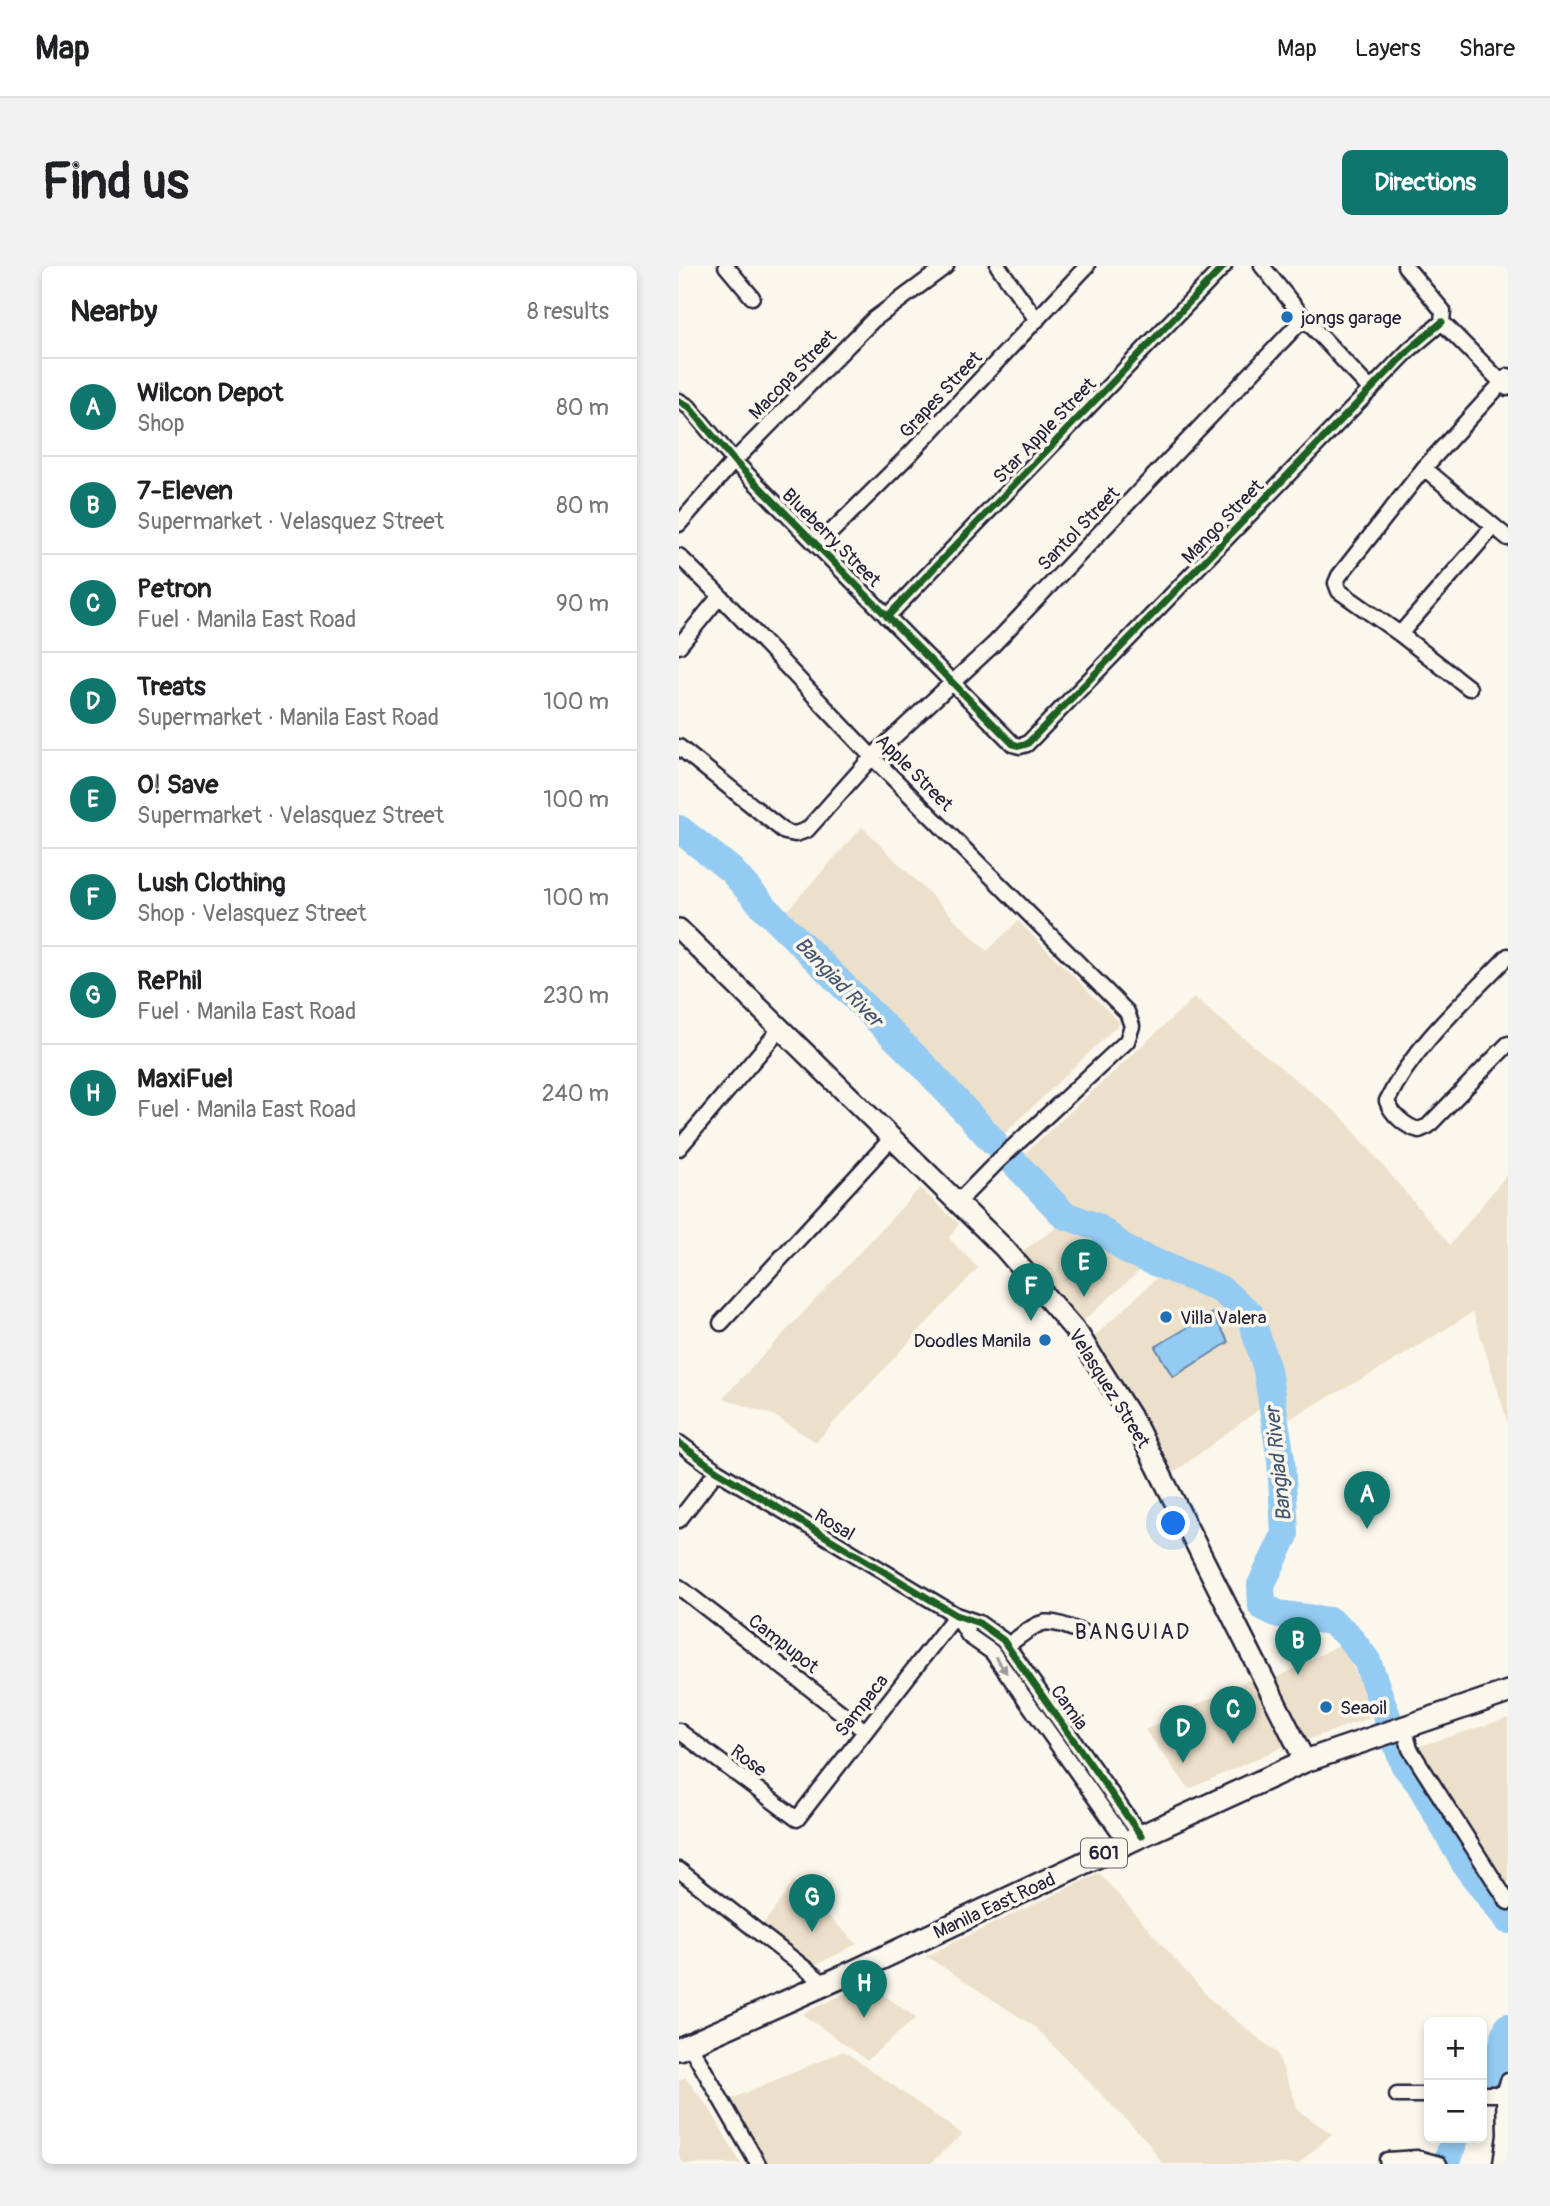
<!DOCTYPE html>
<html lang="en">
<head>
<meta charset="utf-8">
<style>
  body { margin:0; font-family:Pangolin,sans-serif; background:#f2f2f2; color:#202124 }
  .controls { position:absolute; right:21px; bottom:21px; display:grid; overflow:hidden; border-radius:10px; box-shadow:0 4px 10px #0003 }
  .controls button { width:63px; height:63px; display:grid; place-items:center; padding:0; border:0; border-bottom:2px solid #e0e0e0; background:#fff; color:#202124; font:35px sans-serif }
  .you { position:absolute; left:495px; top:1258px; width:24px; height:24px; margin:-18px; border:5px solid #fff; border-radius:50%; background:#1a73e8; box-shadow:0 0 0 10px #1a73e833 }
  .badge { display:grid; place-items:center; width:46px; height:46px; border-radius:50%; background:#0f766e; color:#fff; font-size:23px; font-weight:700 }
  .pin { position:absolute; translate:-50% -58px; filter:drop-shadow(0 2px 4px #0008) }
  .pin::after { content:''; position:absolute; top:37px; width:24px; height:21px; background:inherit; clip-path:polygon(0 0,100% 0,50% 100%) }
  .list { margin:0; padding:0; list-style:none }
  h2 { display:flex; justify-content:space-between; align-items:center; height:91px; margin:0; padding:0 28px; font-size:30px }
  h2 small { font-size:23px; font-weight:400; color:#757577 }
  .list li { display:grid; grid-template-columns:46px 1fr auto; gap:21px; align-items:center; box-sizing:border-box; height:98px; padding:0 28px; border-top:2px solid #e0e0e0 }
  .list b { display:block; font-size:26px; white-space:nowrap }
  .list p { margin:0; font-size:23px; white-space:nowrap; color:#757577 }
  .list em { font-size:23px; font-style:normal; color:#757577 }
  .map { position:relative; flex:none; width:829px; height:1898px; overflow:hidden; border-radius:10px }
  header { display:flex; align-items:center; gap:42px; box-sizing:border-box; height:98px; padding:0 35px; background:#fff; border-bottom:2px solid #e0e0e0 }
  header strong { font-size:33px }
  nav { display:flex; gap:38px; margin-inline-start:auto; font-size:24px }
  .intro { display:flex; align-items:center; justify-content:space-between; box-sizing:border-box; height:168px; padding:0 42px }
  h1 { margin:0; font-size:49px }
  .button { padding:18px 32px; border-radius:10px; background:#0f766e; color:#fff; font-size:24px; font-weight:700 }
  main { display:flex; gap:42px; padding:0 42px }
  aside { flex:1; background:#fff; border-radius:10px; box-shadow:0 4px 10px #0003 }
  .map>svg:first-child { display:block }
  .built { fill:#ede0cb }
  .water { fill:#94cbf2; stroke:#6687a9; stroke-width:2 }
  .lines { fill:none; stroke-linecap:round; stroke-linejoin:round }
  .river { stroke:#94cbf2; stroke-width:28 }
  .street-casing { stroke:#22223b; stroke-width:19 }
  .secondary-casing { stroke:#22223b; stroke-width:24 }
  .primary-casing { stroke:#22223b; stroke-width:26 }
  .street { stroke:#fbf7ec; stroke-width:14 }
  .secondary { stroke:#fbf7ec; stroke-width:19 }
  .primary { stroke:#fbf7ec; stroke-width:21 }
  .cycleway-casing { stroke:#fbf7ec; stroke-width:11 }
  .cycleway { stroke:#1b5e20; stroke-width:7 }
  .oneway { fill:#99979c }
  .poi-dot { fill:#1f6fb2; stroke:#fbf7ec; stroke-width:2.5 }
  .labels { text-anchor:middle; stroke-width:7; stroke-linejoin:round; paint-order:stroke }
  .shield { fill:#fbf7ec; stroke:#636270; stroke-width:2 }
  .shield-label { font-size:18px; font-weight:bold; fill:#22223b }
  .poi-label { font-size:19px; fill:#22223b; stroke:#fbf7ec; text-anchor:start }
  .street-label { font-size:19px; fill:#22223b; stroke:#fbf7ec }
  .water-label { font-size:21px; font-style:italic; fill:#445572; stroke:#fbf7ec }
  .neighbourhood-label { font-size:21px; letter-spacing:2px; fill:#22223b; stroke:#fbf7ec }
</style>
</head>
<body>
<header>
<strong>Map</strong>
<nav><a>Map</a><a>Layers</a><a>Share</a></nav>
</header>
<div class="intro"><h1>Find us</h1><a class="button">Directions</a></div>
<main>
<aside>
<h2>Nearby<small>8 results</small></h2>
<ul class="list">
<li><span class="badge">A</span><div><b>Wilcon Depot</b><p>Shop</p></div><em>80 m</em></li>
<li><span class="badge">B</span><div><b>7-Eleven</b><p>Supermarket · Velasquez Street</p></div><em>80 m</em></li>
<li><span class="badge">C</span><div><b>Petron</b><p>Fuel · Manila East Road</p></div><em>90 m</em></li>
<li><span class="badge">D</span><div><b>Treats</b><p>Supermarket · Manila East Road</p></div><em>100 m</em></li>
<li><span class="badge">E</span><div><b>O! Save</b><p>Supermarket · Velasquez Street</p></div><em>100 m</em></li>
<li><span class="badge">F</span><div><b>Lush Clothing</b><p>Shop · Velasquez Street</p></div><em>100 m</em></li>
<li><span class="badge">G</span><div><b>RePhil</b><p>Fuel · Manila East Road</p></div><em>230 m</em></li>
<li><span class="badge">H</span><div><b>MaxiFuel</b><p>Fuel · Manila East Road</p></div><em>240 m</em></li>
</ul>
</aside>
<div class="map">
<svg width="829" height="1898" viewBox="0 0 829 1898">
  <rect width="100%" height="100%" fill="#fbf7ec"/>
  <filter id="ink" filterUnits="userSpaceOnUse"><feTurbulence type="fractalNoise" baseFrequency=".0143" numOctaves="2"/><feDisplacementMap in="SourceGraphic" scale="14" xChannelSelector="R" yChannelSelector="G"/><feConvolveMatrix kernelMatrix="1 2 1 2 8 2 1 2 1" color-interpolation-filters="sRGB"/></filter>
  <g filter="url(#ink)">
    <path class="built" d="M183,561L308,685L339,655L441,757L321,872L103,650Z
      M515,732L662,850L771,979L829,907V1157L794,1046L710,1098L610,1153L600,1134L593,1093L581,1051L553,1023L516,1008L451,978L417,951L390,943L342,891Z
      M241,922L280,958L270,972L299,1002L137,1176L94,1149L44,1132Z
      M387,955L418,968L445,989L467,999L401,1058L342,986Z
      M484,1006L546,1032L567,1053L584,1102L590,1136L493,1208L466,1153L414,1072Z
      M662,1378L698,1449L625,1475L595,1413Z
      M573,1412L608,1479L510,1523L466,1464Z
      M829,1452V1619L738,1481Z
      M420,1607L533,1735L598,1787L620,1845L653,1868L619,1898H483L469,1876L356,1761L247,1690Z
      M115,1616L178,1678L135,1700L84,1659Z
      M188,1717L237,1752L188,1794L123,1748Z
      M165,1785L283,1868L251,1898H89L52,1833Z
      M6,1811L32,1845L62,1898H0V1815Z"/>
    <path class="water" d="M533,1047L550,1076L494,1111L476,1081Z"/>
    <g class="lines">
      <path class="river" d="M0,563L52,604L84,640L246,801L314,875
        M331,892L385,949L418,961L449,985L541,1023L571,1048L588,1104L602,1194L606,1269L582,1319L583,1340L599,1348L651,1355L668,1368L688,1395L725,1498L741,1518L788,1601L829,1654
        M803,1823L815,1807L829,1761
        M767,1898L776,1872"/>
      <defs>
        <path id="street" d="M47,0L73,31
          M319,0L358,54
          M583,0L625,52L692,124
          M726,0L764,45L763,56
          M763,56L828,122
          M0,135L10,141L55,195L334,478L341,480L348,478L730,84L763,56
          M745,202L829,272
          M0,258L55,195L194,54L267,0
          M139,279L231,188L408,0
          M0,290L41,330L193,491L448,746L453,760L448,775L319,895L278,937
          M208,351L545,0
          M721,368L814,261
          M0,380L41,330
          M790,422L721,368L660,325L657,317L660,310L745,202L829,110
          M0,481L106,566L116,568L128,564L193,491L315,378L625,52
          M829,690C787,734 735,779 708,835C712,848 727,861 740,864L749,860L829,778
          M0,882L101,763
          M42,1057L213,872
          M0,1177L38,1205L277,1349L300,1357L324,1374L462,1570
          M0,1254L38,1205
          M0,1321L186,1465
          M277,1349L290,1370L313,1386L448,1577
          M329,1379C367,1351 363,1351 408,1368
          M725,1461L731,1483L829,1636
          M0,1465L118,1553L277,1349
          M0,1604L146,1718
          M10,1778L79,1898
          M803,1828H825
          M718,1829H750
          M708,1894L738,1892L760,1898
          M822,1898L826,1869L825,1828L829,1815"/>
        <path id="secondary" d="M0,663L325,982L400,1069L458,1161L626,1495"/>
        <path id="primary" d="M0,1783L165,1710L462,1570L626,1495L829,1426"/>
      </defs>
      <use href="#street" class="street-casing"/>
      <use href="#secondary" class="secondary-casing"/>
      <use href="#primary" class="primary-casing"/>
      <use href="#street" class="street"/>
      <use href="#secondary" class="secondary"/>
      <use href="#primary" class="primary"/>
      <defs>
        <path id="cycleway" d="M0,135L10,141L55,195L334,478L341,480L348,478L730,84L763,56
          M208,351L545,0
          M0,1177L38,1205L277,1349L300,1357L324,1374L462,1570"/>
      </defs>
      <use href="#cycleway" class="cycleway-casing"/>
      <use href="#cycleway" class="cycleway"/>
    </g>
    <defs><path id="oneway-solid" d="M-6-.8H1V-3.2L6.5 0L1 3.2V.8H-6Z" transform="scale(1.75)"/></defs>
    <use class="oneway" href="#oneway-solid" transform="translate(322 1399) rotate(55)"/>
  </g>
  <g class="poi-dot">
    <circle cx="608" cy="51" r="7"/>
    <circle cx="487" cy="1051" r="7"/>
    <circle cx="366" cy="1074" r="7"/>
    <circle cx="647" cy="1441" r="7"/>
  </g>
  <g class="labels">
    <rect class="shield" x="402" y="1572.5" width="46" height="29" rx="5"/>
    <g class="shield-label">
      <text x="425" y="1593">601</text>
    </g>
    <g class="poi-label">
      <text x="622" y="58">jongs garage</text>
      <text x="501" y="1058">Villa Valera</text>
      <text x="352" y="1081" text-anchor="end">Doodles Manila</text>
      <text x="661" y="1448">Seaoil</text>
    </g>
    <g class="street-label">
      <text transform="translate(113 108) rotate(-46)" y="7">Macopa Street</text>
      <text transform="translate(261 128) rotate(-47)" y="7">Grapes Street</text>
      <text transform="translate(365 164) rotate(-46)" y="7">Star Apple Street</text>
      <text transform="translate(543 255) rotate(-46)" y="7">Mango Street</text>
      <text transform="translate(399 262) rotate(-46)" y="7">Santol Street</text>
      <text transform="translate(153 271) rotate(45)" y="7">Blueberry Street</text>
      <text transform="translate(236 506) rotate(45)" y="7">Apple Street</text>
      <text transform="translate(431 1122) rotate(58)" y="7">Velasquez Street</text>
      <text transform="translate(156 1258) rotate(31)" y="7">Rosal</text>
      <text transform="translate(105 1377) rotate(38)" y="7">Campupot</text>
      <text transform="translate(182 1439) rotate(-52)" y="7">Sampaca</text>
      <text transform="translate(391 1441) rotate(55)" y="7">Camia</text>
      <text transform="translate(70 1494) rotate(37)" y="7">Rose</text>
      <text transform="translate(315 1639) rotate(-25)" y="7">Manila East Road</text>
    </g>
    <g class="water-label">
      <text transform="translate(160 716) rotate(46)" y="7">Bangiad River</text>
      <text transform="translate(599 1198) rotate(-96)" y="7">Bangiad River</text>
    </g>
    <g class="neighbourhood-label">
      <text x="454" y="1373">BANGUIAD</text>
    </g>
  </g>
</svg>
<div class="controls">
<button>+</button>
<button>−</button>
</div>
<div class="you"></div>
<div class="pin badge" style="left:688px;top:1263px">A</div>
<div class="pin badge" style="left:619px;top:1409px">B</div>
<div class="pin badge" style="left:554px;top:1478px">C</div>
<div class="pin badge" style="left:504px;top:1497px">D</div>
<div class="pin badge" style="left:405px;top:1031px">E</div>
<div class="pin badge" style="left:352px;top:1055px">F</div>
<div class="pin badge" style="left:133px;top:1666px">G</div>
<div class="pin badge" style="left:185px;top:1752px">H</div>
</div>
</main>
</body>
</html>
